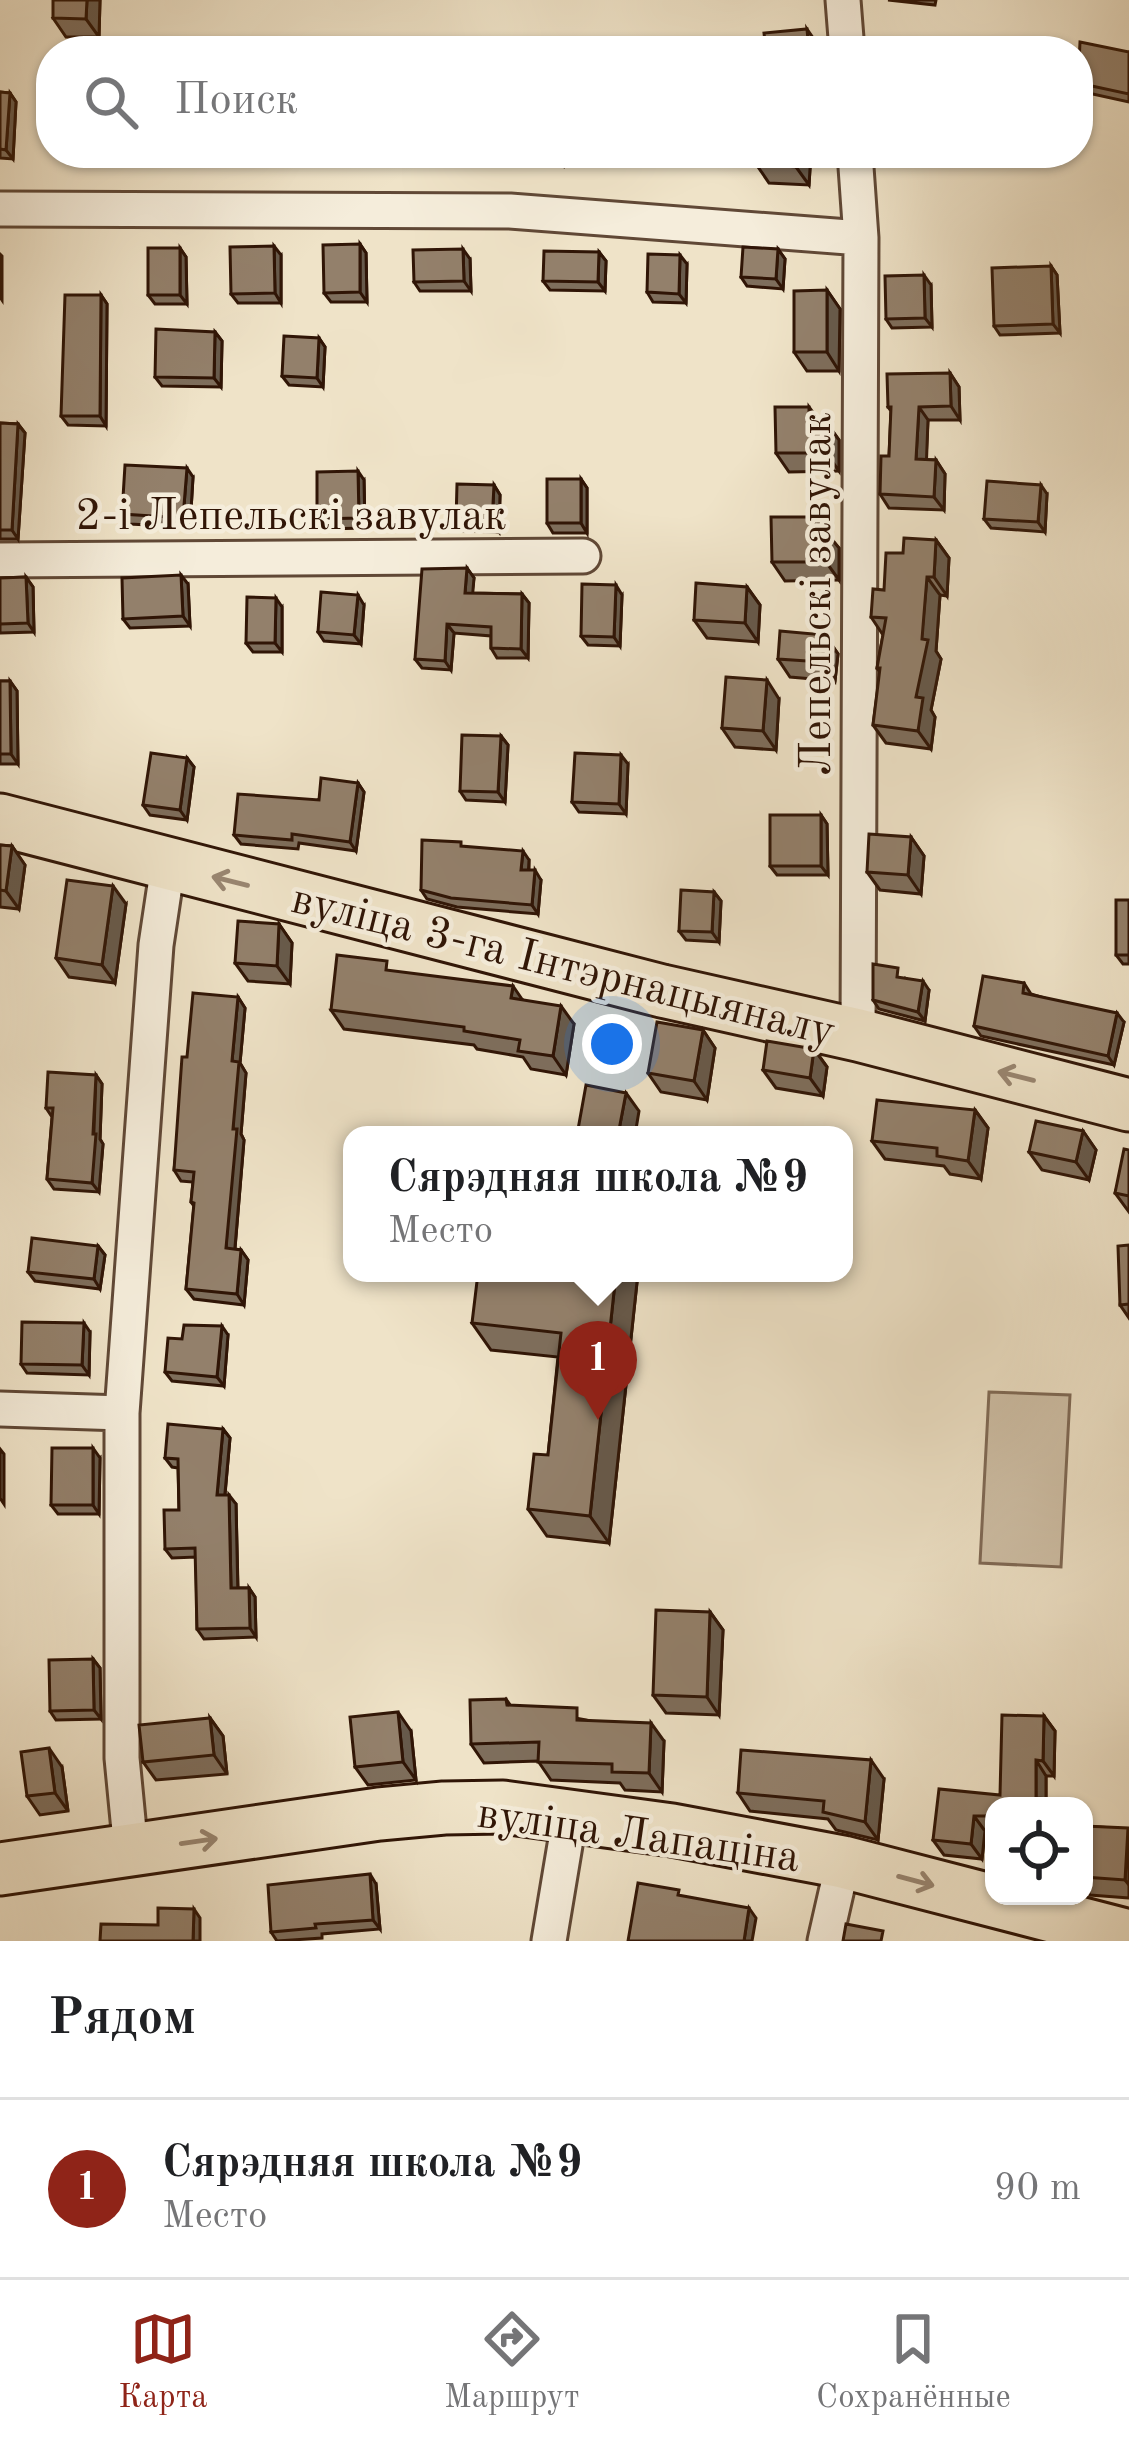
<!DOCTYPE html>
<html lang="ru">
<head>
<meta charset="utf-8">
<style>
  body { margin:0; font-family:"Old Standard TT",serif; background:#f2f2f2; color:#202124 }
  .controls { position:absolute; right:36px; bottom:36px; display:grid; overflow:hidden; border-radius:24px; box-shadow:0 3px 9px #0004 }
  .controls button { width:108px; height:108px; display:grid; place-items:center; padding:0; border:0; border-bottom:3px solid #e0e0e0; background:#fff; color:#202124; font:60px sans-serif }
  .you { position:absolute; left:612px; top:1044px; width:42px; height:42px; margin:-30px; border:9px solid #fff; border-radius:50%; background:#1a73e8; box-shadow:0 0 0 18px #1a73e833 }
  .badge { display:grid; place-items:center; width:78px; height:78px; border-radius:50%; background:#8f2418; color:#fff; font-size:39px; font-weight:700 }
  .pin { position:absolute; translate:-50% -99px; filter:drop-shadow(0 3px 6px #0008) }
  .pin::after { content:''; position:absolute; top:63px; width:42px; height:36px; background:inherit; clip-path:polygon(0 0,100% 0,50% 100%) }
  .popup { position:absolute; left:343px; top:1126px; width:510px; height:156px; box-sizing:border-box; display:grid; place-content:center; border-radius:24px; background:#fff; filter:drop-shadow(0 3px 9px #0005); font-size:39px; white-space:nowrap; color:#757577 }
  .popup b { font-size:45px; color:#202124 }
  .popup::after { content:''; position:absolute; left:50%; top:100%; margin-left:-24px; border:24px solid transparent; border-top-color:#fff }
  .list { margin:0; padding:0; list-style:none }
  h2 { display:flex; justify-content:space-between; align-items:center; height:156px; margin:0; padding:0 48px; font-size:51px }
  h2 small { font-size:39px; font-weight:400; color:#757577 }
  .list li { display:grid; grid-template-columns:78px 1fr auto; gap:36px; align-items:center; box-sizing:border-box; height:180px; padding:0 48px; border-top:3px solid #e0e0e0 }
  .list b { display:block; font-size:45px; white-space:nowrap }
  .list p { margin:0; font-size:39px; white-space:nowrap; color:#757577 }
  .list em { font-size:39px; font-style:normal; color:#757577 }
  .icon { flex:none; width:66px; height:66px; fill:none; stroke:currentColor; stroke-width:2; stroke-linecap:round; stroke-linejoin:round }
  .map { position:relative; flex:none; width:1129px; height:1941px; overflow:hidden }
  .search { position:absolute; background:#fff; box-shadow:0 3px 9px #0004; left:36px; right:36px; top:36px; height:132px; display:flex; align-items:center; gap:30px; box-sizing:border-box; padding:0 42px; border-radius:48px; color:#757577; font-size:45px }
  .sheet { height:336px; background:#fff }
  nav { display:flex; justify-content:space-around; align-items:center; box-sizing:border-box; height:168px; border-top:3px solid #e0e0e0; background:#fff; font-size:33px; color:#757577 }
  nav a { display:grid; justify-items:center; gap:6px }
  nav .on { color:#8f2418 }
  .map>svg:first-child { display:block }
  .green { fill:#cfc0a7; stroke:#806a56; stroke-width:3 }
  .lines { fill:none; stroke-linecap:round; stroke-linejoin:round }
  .minor-casing { stroke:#604836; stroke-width:39 }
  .primary-casing { stroke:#301506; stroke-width:57 }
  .minor { stroke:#f5eddb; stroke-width:33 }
  .primary { stroke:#efe3c8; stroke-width:51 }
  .wall { fill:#7e6e5c; stroke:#301506; stroke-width:3 }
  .shaded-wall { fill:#675a4b; stroke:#301506; stroke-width:3 }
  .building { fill:#93806b; stroke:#301506; stroke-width:3 }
  .oneway { stroke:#998671 }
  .labels { text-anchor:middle; stroke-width:9; stroke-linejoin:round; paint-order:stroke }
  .street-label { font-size:45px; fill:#301506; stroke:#f5eddb }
</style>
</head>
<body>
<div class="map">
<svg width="1129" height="1941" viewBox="0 0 1129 1941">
  <rect width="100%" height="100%" fill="#efe3c8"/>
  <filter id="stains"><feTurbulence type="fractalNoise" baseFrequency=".00167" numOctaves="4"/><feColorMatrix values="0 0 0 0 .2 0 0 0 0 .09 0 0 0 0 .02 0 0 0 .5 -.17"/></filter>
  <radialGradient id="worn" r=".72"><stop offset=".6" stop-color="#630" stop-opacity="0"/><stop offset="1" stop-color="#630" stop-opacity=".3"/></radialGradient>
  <path class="green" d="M989,1392L1070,1395L1061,1567L980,1563Z"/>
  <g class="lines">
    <defs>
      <path id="minor" d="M843,0L847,51
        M855,153L861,238L858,1035
        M0,209L510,211L861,238
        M0,560L583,556
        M0,1409L122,1413
        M131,1851L122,1758V1413L156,945L168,865
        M549,1941L570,1815
        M825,1941L843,1862"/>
      <path id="primary" d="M0,820L662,991L858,1035L1129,1105
        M0,1869L379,1814L444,1808L503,1807L672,1830L843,1862L1129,1936"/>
    </defs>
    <use href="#minor" class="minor-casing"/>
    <use href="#primary" class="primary-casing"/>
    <use href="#minor" class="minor"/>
    <use href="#primary" class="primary"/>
  </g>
  <path class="wall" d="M100,0L99,37H66L53,18Z
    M888,0H936L935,5Z
    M1129,52V102L1079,91L1078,83Z
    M0,92L10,93L16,102L13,159L0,158Z
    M325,153H369V156L326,155Z
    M497,153H563V165L503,163Z
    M620,153H662L661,163L626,161Z
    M811,153L809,185L769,183L756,164Z
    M360,244L366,253L367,302H331L324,293Z
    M180,248L186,257L187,304H155L148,295Z
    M778,249L785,259L783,289L747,286L741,277Z
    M599,252L606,261L605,291L550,290L543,281Z
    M281,255V303H238L231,294Z
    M470,259L471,291H420L414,282Z
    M687,264L686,303L653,302L647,292Z
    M1051,266L1057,275L1060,333L1000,335L994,326Z
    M931,285L932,327L892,328L886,319Z
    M827,290L840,309L839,371H807L794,352Z
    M101,295L107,304L106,426L68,425L61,416Z
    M215,332L222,341L221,387L162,386L155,377Z
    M319,338L325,347L323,387L289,385L282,376Z
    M950,373L959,387L960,420H928L926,460H936L945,474L944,510L889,508L880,494L889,456L891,411L888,407Z
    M819,422H826L839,440V471L789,472L776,453Z
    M0,423L18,424L25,433L18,539H0Z
    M193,477L190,527L129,524L122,514Z
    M581,479L587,488V533H553L547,523Z
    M364,480L365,528L324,529L317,519Z
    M494,485L500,495L499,532L463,531L456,522Z
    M1047,494L1045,532L991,528L984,519Z
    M823,530L839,548V580L785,581L772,562Z
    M936,540L949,558L947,596L940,595L936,651L941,659L931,710L935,717L931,749L886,743L873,725L880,672L877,668L883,635L871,617L903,553Z
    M467,568L474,578L472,593L522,594L529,603L528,658H497L491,648V636L454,633L451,670L422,668L415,659Z
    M26,577L33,587L34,632L0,633V578Z
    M188,584L190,626L130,628L123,619Z
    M747,587L760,605L758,642L707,638L694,620Z
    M622,595L620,646L588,645L581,636Z
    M364,605L361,644L324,641L318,632Z
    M282,607V652H253L246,643Z
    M825,635L838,654L835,681L790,677L778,659Z
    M0,681H10L17,691L18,764H0Z
    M779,699L776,750L735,747L722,728Z
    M501,736L508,745L505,802L466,800L460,791Z
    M187,758L194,767L187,820L150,815L143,805Z
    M628,764L626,814L579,812L572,802Z
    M358,783L364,792L356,851L299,843L298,849L241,844L234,835Z
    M821,815L827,824L828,875H777L770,866Z
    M911,837L924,856L921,894L880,890L867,872Z
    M0,845L12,846L25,865L19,909L0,907Z
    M465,847L529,860V870L541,880L538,914L457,907L427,899L421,890Z
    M714,892L721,901L719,942L686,940L679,931Z
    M1129,900V964H1123L1116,955Z
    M126,904L115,983L69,977L56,958Z
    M279,924L292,943L290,984L248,981L235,963Z
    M905,978L929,990L925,1021L879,1009L873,1000Z
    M1024,983L1031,994L1124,1022L1114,1065L981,1036L974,1026Z
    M238,997L245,1008L240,1063L246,1073L241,1134L244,1140L235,1249L241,1250L248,1260L244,1305L194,1299L186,1289L194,1206L191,1202L193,1182L181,1181L174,1170L187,1057Z
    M523,1000L574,1024L566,1075L531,1069L523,1057L477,1049L474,1045L344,1029L331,1010Z
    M703,1030L715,1048L707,1100L661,1092L648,1073Z
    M814,1049L827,1067L823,1096L776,1088L763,1070Z
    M96,1075L102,1084L100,1139L103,1144L99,1192L54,1189L47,1179L52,1117L46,1108Z
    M975,1110L988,1128L981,1179L950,1174L944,1166L885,1159L872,1141Z
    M1083,1131L1096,1150L1089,1180L1042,1170L1029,1152Z
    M1129,1150V1212L1115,1193Z
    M1129,1245V1318L1120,1305Z
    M98,1246L105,1255L100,1289L35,1281L28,1272Z
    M638,1273L609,1543L547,1536L528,1509L548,1455L558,1357L491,1350L472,1323Z
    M768,1273H801V1274L770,1275Z
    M90,1332L89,1375L27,1373L21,1364Z
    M228,1335L224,1386L172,1381L165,1372L182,1339Z
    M223,1429L230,1438L225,1495L236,1504L238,1588H249L255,1597L256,1637L204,1639L197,1629L196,1557L172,1558L165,1549L179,1510L178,1468L172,1467L165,1458Z
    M100,1458L99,1514H58L51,1505Z
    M710,1612L723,1630L719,1715L666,1713L653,1695Z
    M93,1659L100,1668L101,1719L56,1720L50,1711Z
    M506,1699L511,1706L586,1720L664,1741L662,1792L625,1790L620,1783L551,1780L538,1761L484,1763L471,1744Z
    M1044,1716L1055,1731L1054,1776H1046V1799L994,1806V1831H985L982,1859L944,1855L933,1840L1000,1795Z
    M210,1718L223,1736L227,1774L156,1780L143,1762Z
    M411,1731L416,1780L368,1785L355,1767Z
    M62,1767L68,1811L40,1815L27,1796Z
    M884,1779L878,1840L836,1830L828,1819L750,1811L738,1793Z
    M1084,1826L1129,1829V1898L1090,1895L1084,1887Z
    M376,1884L380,1929L322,1934V1938L277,1941L271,1932Z"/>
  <path class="shaded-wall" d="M87,0H100L99,37L86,19Z
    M807,29L820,48V51H809Z
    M10,93L16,102L13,159L6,150Z
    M557,153H563V165L556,156Z
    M797,153H811L809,185L796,167Z
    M360,244L366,253L367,302L360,292Z
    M274,246L281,255V303L275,293Z
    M180,248L186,257L187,304L180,295Z
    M463,249L470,259L471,291L464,281Z
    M778,249L785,259L783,289L776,279Z
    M599,252L606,261L605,291L598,282Z
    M0,254L2,256V300L0,297Z
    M680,255L687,264L686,303L679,294Z
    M1051,266L1057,275L1060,333L1053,324Z
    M924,275L931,285L932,327L925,318Z
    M827,290L840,309L839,371L827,352Z
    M101,295L107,304L106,426L100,416Z
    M215,332L222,341L221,387L214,378Z
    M319,338L325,347L323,387L317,378Z
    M950,373L959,387L960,420L951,406Z
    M809,407L822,425L809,422Z
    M919,407L928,420L926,473L916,459Z
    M826,422L839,440V471L826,453Z
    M18,424L25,433L18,539L12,530Z
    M936,460L945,474L944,510L934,497Z
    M187,468L193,477L190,527L183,518Z
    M358,471L364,480L365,528L359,518Z
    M581,479L587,488V533L581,523Z
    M494,485L500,495L499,532L492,523Z
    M1041,485L1047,494L1045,532L1038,522Z
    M814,517L839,548V580L826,562L814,530Z
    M936,540L949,558L947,596L934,577Z
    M467,568L474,578L472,602L465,593Z
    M181,575L188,584L190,626L183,616Z
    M26,577L33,587L34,632L28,623Z
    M927,577L940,595L936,651L941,659L931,710L935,717L931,749L918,731L916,697Z
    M616,585L622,595L620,646L614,637Z
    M747,587L760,605L758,642L745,623Z
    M522,594L529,603L528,658L521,649Z
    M358,595L364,605L361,644L354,635Z
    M276,598L282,607V652L275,643Z
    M447,624L454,633L451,670L445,661Z
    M825,635L838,654L835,681L822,662Z
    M767,680L779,699L776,750L763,731Z
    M10,681L17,691L18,764L11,754Z
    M501,736L508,745L505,802L498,792Z
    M621,755L628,764L626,814L619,804Z
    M187,758L194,767L187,820L180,810Z
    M358,783L364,792L356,851L350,842Z
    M821,815L827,824L828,875L821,866Z
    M911,837L924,856L921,894L908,875Z
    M12,846L25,865L19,909L6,891Z
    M523,851L529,860L528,879L521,870Z
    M535,870L541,880L538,914L532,905Z
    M113,886L126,904L115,983L102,965Z
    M714,892L721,901L719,942L712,932Z
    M279,924L292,943L290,984L277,966Z
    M923,981L929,990L925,1021L918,1012Z
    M513,986L526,1005L511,998Z
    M238,997L245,1008L240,1063L246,1073L241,1134L244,1140L234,1259L226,1248L233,1129L232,1061Z
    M561,1006L574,1024L566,1075L553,1056Z
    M1117,1013L1124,1022L1114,1065L1108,1056Z
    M703,1030L715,1048L707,1100L694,1081Z
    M814,1049L827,1067L823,1096L810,1078Z
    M96,1075L102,1084L100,1139L103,1144L99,1192L92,1183Z
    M626,1093L639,1111L635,1135H618Z
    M975,1110L988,1128L981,1179L968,1161Z
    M1083,1131L1096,1150L1089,1180L1076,1162Z
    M98,1246L105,1255L100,1289L94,1279Z
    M241,1250L248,1260L244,1305L237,1294Z
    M616,1273H638L609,1543L590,1516Z
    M84,1323L90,1332L89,1375L82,1365Z
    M222,1326L228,1335L224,1386L217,1377Z
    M223,1429L230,1438L224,1504L217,1495Z
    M93,1448L100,1458L99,1514L93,1505Z
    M0,1449L4,1454V1504L0,1498Z
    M229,1495L236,1504L238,1597L231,1588Z
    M249,1588L255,1597L256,1637L250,1628Z
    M710,1612L723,1630L719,1715L707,1697Z
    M93,1659L100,1668L101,1719L94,1710Z
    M398,1712L411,1731L416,1780L403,1762Z
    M1044,1716L1055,1731L1054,1776L1043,1761Z
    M210,1718L223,1736L227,1774L214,1755Z
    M651,1723L664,1741L662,1792L649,1773Z
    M49,1748L62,1767L68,1811L55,1793Z
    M871,1760L884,1779L878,1840L865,1822Z
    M1036,1760L1046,1776V1806L1036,1798Z
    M974,1816L985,1831L982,1859L971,1844Z
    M1129,1829V1885L1125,1880Z
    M370,1874L376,1884L380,1929L373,1920Z
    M749,1908L756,1918L752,1941H744Z
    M194,1909L200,1918V1941H193Z"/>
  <path class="building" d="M53,0H87L86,19L53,18Z
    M807,29L809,51H766L764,33Z
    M1080,42L1129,52V94L1078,83Z
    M0,92L10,93L6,150L0,149Z
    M497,153H557L556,156Z
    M756,153H797L796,167L756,164Z
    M360,244V292L324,293L323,245Z
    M274,246L275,293L231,294L230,247Z
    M743,247L778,249L776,279L741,277Z
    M148,248H180V295H148Z
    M463,249L464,281L414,282L413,250Z
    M544,251L599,252L598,282L543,281Z
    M648,254L680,255L679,294L647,292Z
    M1051,266L1053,324L994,326L992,268Z
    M924,275L925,318L886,319L885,276Z
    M827,290V352H794V291Z
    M65,295H101L100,416H61Z
    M156,329L215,332L214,378L155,377Z
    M284,336L319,338L317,378L282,376Z
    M950,373L951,406L919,407L916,459L936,460L934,497L880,494L881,456H889L891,407H888L887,374Z
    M775,407H809V422H826V453H776Z
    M0,423L18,424L12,530H0Z
    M125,465L187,468L183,518L122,514Z
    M358,471L359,518L317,519V472Z
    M547,479H581V523H547Z
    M987,481L1041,485L1038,522L984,519Z
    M457,484L494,485L492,523L456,522Z
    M771,517H814V530L826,529V562H772Z
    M904,538L936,540L934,577H927L922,639L928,640L916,697L923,698L918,731L873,725L880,668H877L886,618L871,617L873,589L884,590L886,553H903Z
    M467,568L465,593L522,594L521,649L491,648V627L447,624L445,661L415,659L422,569Z
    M181,575L183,616L123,619L122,578Z
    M26,577L28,623L0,624V578Z
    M696,583L747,587L745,623L694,620Z
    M582,584L616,585L614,637L581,636Z
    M321,592L358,595L354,635L318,632Z
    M247,597L276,598L275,643H246Z
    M780,631L825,635L822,662L778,659Z
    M726,677L767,680L763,731L722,728Z
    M0,681H10L11,754H0Z
    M462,735L501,736L498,792L460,791Z
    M151,753L187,758L180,810L143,805Z
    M575,753L621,755L619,804L572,802Z
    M321,778L358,783L350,842L292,834V840L234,835L238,794L319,800Z
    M770,815H821V866H770Z
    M869,834L911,837L908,875L867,872Z
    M422,840L461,842V846L523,851L521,870H535L532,905L451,898L421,890Z
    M0,845L12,846L6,891L0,890Z
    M67,880L113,886L102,965L56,958Z
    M681,890L714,892L712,932L679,931Z
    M1116,900H1129V955H1116Z
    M238,921L279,924L277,966L235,963Z
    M337,955L387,961L386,970L513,986L511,998L561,1006L553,1056L518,1051L520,1040L464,1031V1027L331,1010Z
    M873,964L898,968L897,977L923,981L918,1012L873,1000Z
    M983,976L1024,983L1023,993L1117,1013L1108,1056L974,1026Z
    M193,993L238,997L232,1061L239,1062L233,1129H237L226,1248L241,1250L237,1294L186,1289L194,1203L191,1202L194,1172L174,1170L182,1057H187Z
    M657,1022L703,1030L694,1081L648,1073Z
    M767,1041L814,1049L810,1078L763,1070Z
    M48,1072L96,1075L93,1134H96L92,1183L47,1179L53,1108H46Z
    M586,1085L626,1093L618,1135H577Z
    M877,1100L975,1110L968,1161L937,1156V1148L872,1141Z
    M1036,1121L1083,1131L1076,1162L1029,1152Z
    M1124,1149L1129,1150V1196L1115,1193Z
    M32,1238L98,1246L94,1279L28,1272Z
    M1129,1245V1304L1120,1305L1118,1246Z
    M478,1273H616L590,1516L528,1509L534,1454L548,1455L561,1333L472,1323Z
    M22,1322L84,1323L82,1365L21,1364Z
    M184,1325L222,1326L217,1377L165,1372L168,1338L182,1339Z
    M168,1424L223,1429L217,1495H229L231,1588H249L250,1628L197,1629L195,1548L165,1549L164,1510H179L178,1459L165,1458Z
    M52,1448H93V1505H51Z
    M656,1610L710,1612L707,1697L653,1695Z
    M93,1659L94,1710L50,1711L49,1660Z
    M506,1699L507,1705L577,1708V1720L651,1723L649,1773L612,1772V1764L538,1762L539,1742L471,1744L470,1700Z
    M398,1712L403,1762L355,1767L350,1717Z
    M1002,1715L1044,1716L1043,1761L1036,1760V1798L1050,1799V1806H994V1816H974L971,1844L933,1840L939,1789L1000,1795Z
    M210,1718L214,1755L143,1762L139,1725Z
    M49,1748L55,1793L27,1796L21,1752Z
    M741,1750L871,1760L865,1822L823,1812L824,1801L738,1793Z
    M1084,1826L1128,1828L1125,1880L1084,1877Z
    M370,1874L373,1920L315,1924L316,1928L271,1932L268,1885Z
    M638,1883L679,1890L678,1895L749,1908L744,1941H628Z
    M158,1908L194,1909L193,1941H100L101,1924L158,1925Z
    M846,1924L883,1931L881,1941H843Z"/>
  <defs><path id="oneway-shaft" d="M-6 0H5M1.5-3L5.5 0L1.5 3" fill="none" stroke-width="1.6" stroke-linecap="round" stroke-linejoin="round" transform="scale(3)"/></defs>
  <g class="oneway">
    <use href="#oneway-shaft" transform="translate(230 881) rotate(-166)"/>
    <use href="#oneway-shaft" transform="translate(1016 1076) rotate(-166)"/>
    <use href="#oneway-shaft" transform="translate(199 1841) rotate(-8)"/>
    <use href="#oneway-shaft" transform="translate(916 1881) rotate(15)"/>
  </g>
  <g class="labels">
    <g class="street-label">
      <text x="291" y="529">2-і Лепельскі завулак</text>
      <text transform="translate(814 594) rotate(-90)" y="16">Лепельскі завулак</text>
      <text transform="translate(564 963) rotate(14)" y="16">вуліца 3-га Інтэрнацыяналу</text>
      <text transform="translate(639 1833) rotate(8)" y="16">вуліца Лапаціна</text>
    </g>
  </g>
  <rect width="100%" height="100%" filter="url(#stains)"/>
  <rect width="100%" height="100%" fill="url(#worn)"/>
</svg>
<div class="controls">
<button><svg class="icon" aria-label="locate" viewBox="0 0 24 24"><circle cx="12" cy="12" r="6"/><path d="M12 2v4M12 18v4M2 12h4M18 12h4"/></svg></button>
</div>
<div class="you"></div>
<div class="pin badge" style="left:598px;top:1420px">1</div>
<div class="popup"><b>Сярэдняя школа №9</b>Место</div>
<div class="search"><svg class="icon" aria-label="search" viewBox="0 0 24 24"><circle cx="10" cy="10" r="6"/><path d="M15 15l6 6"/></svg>Поиск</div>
</div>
<section class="sheet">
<h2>Рядом<small></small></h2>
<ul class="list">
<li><span class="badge">1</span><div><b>Сярэдняя школа №9</b><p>Место</p></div><em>90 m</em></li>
</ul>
</section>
<nav>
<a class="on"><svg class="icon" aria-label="map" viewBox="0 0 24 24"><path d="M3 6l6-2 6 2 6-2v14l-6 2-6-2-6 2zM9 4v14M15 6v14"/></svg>Карта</a>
<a><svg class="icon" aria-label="directions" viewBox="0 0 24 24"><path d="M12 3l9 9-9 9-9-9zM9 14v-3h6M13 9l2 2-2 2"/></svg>Маршрут</a>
<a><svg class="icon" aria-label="saved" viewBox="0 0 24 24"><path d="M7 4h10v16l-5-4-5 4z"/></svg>Сохранённые</a>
</nav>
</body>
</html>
